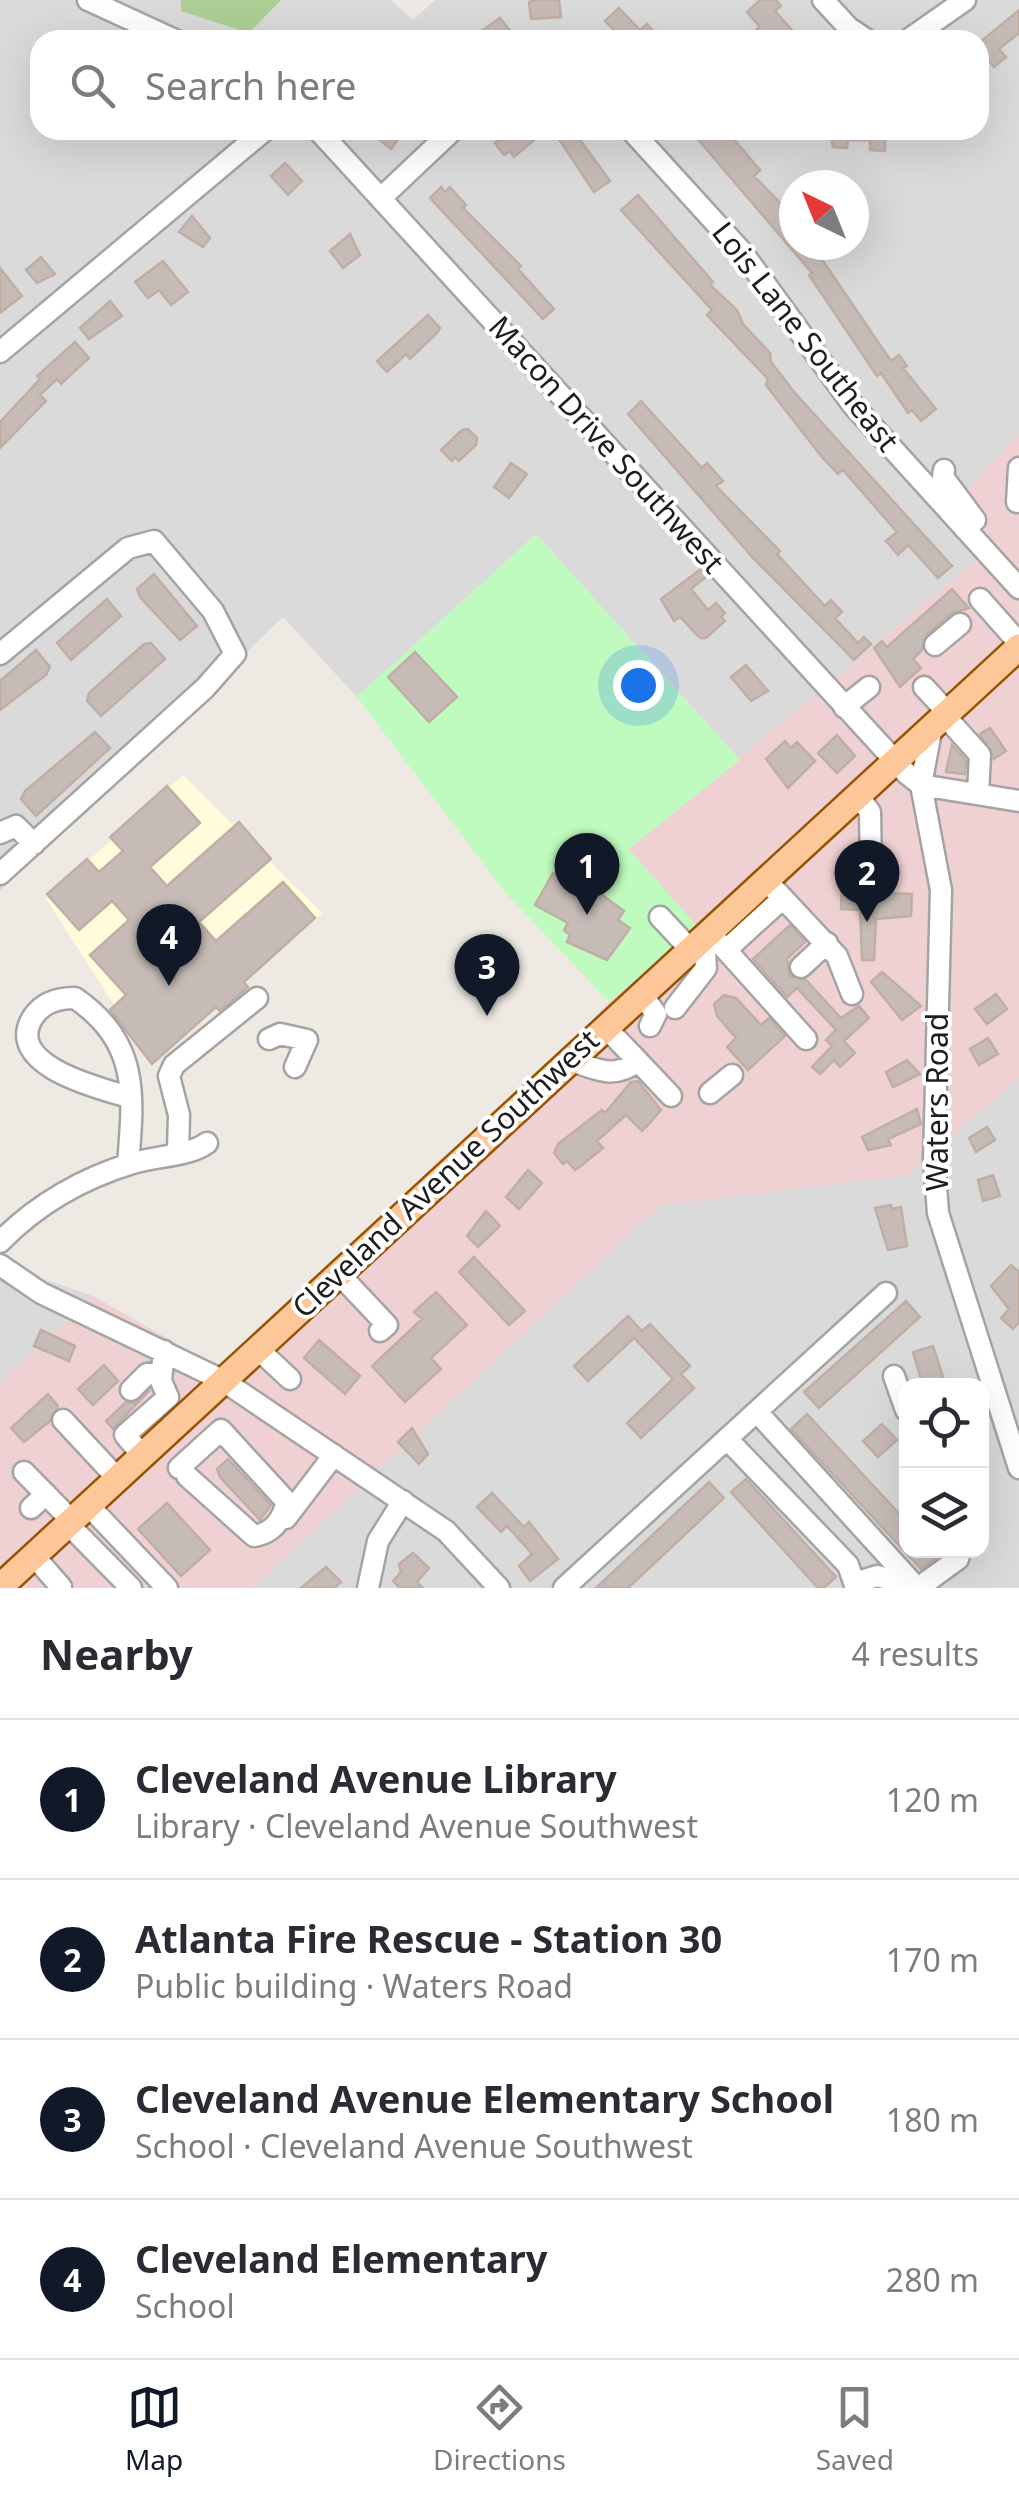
<!DOCTYPE html>
<html lang="en">
<head>
<meta charset="utf-8">
<style>
  body { margin:0; font-family:"Noto Sans",sans-serif; background:#f7f7f7; color:#2b2b33 }
  .controls { position:absolute; right:30px; bottom:30px; display:grid; overflow:hidden; border-radius:20px; box-shadow:0 10px 40px #0002 }
  .controls button { width:90px; height:90px; display:grid; place-items:center; padding:0; border:0; border-bottom:2px solid #e1e1e2; background:#fff; color:#2b2b33; font:50px sans-serif }
  .compass { position:absolute; left:779px; top:170px; width:90px; height:90px; border-radius:50%; background:#fff; box-shadow:0 10px 40px #0002; rotate:317deg }
  .you { position:absolute; left:638px; top:685px; width:35px; height:35px; margin:-25px; border:8px solid #fff; border-radius:50%; background:#1a73e8; box-shadow:0 0 0 15px #1a73e833 }
  .badge { display:grid; place-items:center; width:65px; height:65px; border-radius:50%; background:#111827; color:#fff; font-size:32px; font-weight:700 }
  .pin { position:absolute; translate:-50% -82px; filter:drop-shadow(0 2px 5px #0008) }
  .pin::after { content:''; position:absolute; top:52px; width:35px; height:30px; background:inherit; clip-path:polygon(0 0,100% 0,50% 100%) }
  .list { margin:0; padding:0; list-style:none }
  h2 { display:flex; justify-content:space-between; align-items:center; height:130px; margin:0; padding:0 40px; font-size:42px }
  h2 small { font-size:32px; font-weight:400; color:#7c7c81 }
  .list li { display:grid; grid-template-columns:65px 1fr auto; gap:30px; align-items:center; box-sizing:border-box; height:160px; padding:0 40px; border-top:2px solid #e1e1e2 }
  .list b { display:block; font-size:38px; white-space:nowrap }
  .list p { margin:0; font-size:32px; white-space:nowrap; color:#7c7c81 }
  .list em { font-size:32px; font-style:normal; color:#7c7c81 }
  .icon { flex:none; width:55px; height:55px; fill:none; stroke:currentColor; stroke-width:2; stroke-linecap:round; stroke-linejoin:round }
  .map { position:relative; flex:none; width:1019px; height:1588px; overflow:hidden }
  .search { position:absolute; background:#fff; box-shadow:0 10px 40px #0002; left:30px; right:30px; top:30px; height:110px; display:flex; align-items:center; gap:25px; box-sizing:border-box; padding:0 35px; border-radius:30px; color:#7c7c81; font-size:38px }
  .sheet { height:770px; background:#fff }
  nav { display:flex; justify-content:space-around; align-items:center; box-sizing:border-box; height:140px; border-top:2px solid #e1e1e2; background:#fff; font-size:28px; color:#7c7c81 }
  nav a { display:grid; justify-items:center; gap:5px }
  nav .on { color:#111827 }
  .map>svg:first-child { display:block }
  .residential { fill:#dbdada; fill-rule:evenodd }
  .commercial { fill:#f0d1d3 }
  .education { fill:#fffbdb }
  .forest { fill:#adcf96 }
  .park { fill:#bffabe }
  .building { fill:#c6bbb6; stroke:#c0aea5; stroke-width:2.5 }
  .lines { fill:none; stroke-linecap:round; stroke-linejoin:round }
  .minor-casing { stroke:#a4a4a4; stroke-width:25 }
  .major-casing { stroke:#965400; stroke-width:30 }
  .minor { stroke:#fff; stroke-width:20 }
  .major { stroke:#fec799; stroke-width:25 }
  .labels { text-anchor:middle; stroke-width:8; stroke-linejoin:round; paint-order:stroke }
  .street-label { font-size:30px; fill:#1d1d1d; stroke:#fff }
</style>
</head>
<body>
<div class="map">
<svg width="1019" height="1588" viewBox="0 0 1019 1588">
  <rect width="100%" height="100%" fill="#efe9e3"/>
  <path class="residential" d="M0,0H391L413,20L435,0H1019V433L960,498L996,545L740,760L536,534L357,697L283,617L0,891ZM40,40H979V130H40ZM794,185H854V245H794Z
    M1019,1077V1588H252L661,1205L908,1175ZM906,1386H982V1550H906Z
    M0,1256L14,1269L93,1296L0,1383Z"/>
  <path class="commercial" d="M1019,433V1077L908,1175L661,1205L252,1588H0V1383L93,1296L223,1370L487,1129L609,1002L697,927L628,849L996,545L960,498Z"/>
  <path class="education" d="M183,775L322,913L149,1059L46,899Z"/>
  <path class="forest" d="M181,0H281L249,33L181,11Z"/>
  <path class="park" d="M536,534L740,760L629,849L698,927L609,1002L505,892L357,697Z"/>
  <path class="building" d="M536,0H559L561,17L531,19L529,2Z
    M760,0H776L781,6L775,11L801,40H772L768,36L762,40L755,31L760,27L747,12Z
    M619,8L640,30L647,24L656,34L650,40H624L605,21Z
    M1019,10V33L999,49L1006,57L994,67L989,61L979,68V43Z
    M500,18L511,32L500,40H469Z
    M368,130H405L391,149Z
    M502,130H546L514,157L510,151L504,155L495,143L505,135Z
    M553,130H573L610,181L594,192Z
    M702,130H715L720,136L726,130L760,170L754,176L787,210L782,215L794,228V245H810L819,255L891,361L899,355L907,366L903,368L936,409L921,421L912,410L908,413L881,373L877,376L809,275L812,273L695,136Z
    M830,130H885V151L870,150V140H848L847,148L833,147Z
    M285,163L302,181L288,195L271,176Z
    M441,187L445,192L450,187L466,205L463,208L521,266L518,269L554,309L543,319L430,198Z
    M638,195L713,282L710,285L737,310L743,324L770,353L771,362L795,393L952,566L938,578L908,545L898,555L886,541L897,532L843,470L838,474L821,456L766,385L768,379L707,315L712,310L621,210Z
    M192,216L210,238L203,247L179,232Z
    M350,234L360,255L343,268L330,251Z
    M41,257L55,274L37,283L26,270Z
    M163,261L188,292L171,305L159,290L148,298L135,282Z
    M0,268L22,296L0,313Z
    M110,301L122,316L89,339L80,328Z
    M428,315L440,328L437,333L410,359L406,354L387,372L377,361Z
    M75,342L89,358L61,384L57,379L40,395L46,401L0,448V422L40,379L37,376Z
    M641,401L702,468L707,463L723,481L716,486L780,551L777,554L812,592L825,606L831,600L842,612L835,618L858,643L864,637L871,644L854,660L753,558L628,414Z
    M468,429L477,438L476,445L459,461L455,457L452,461L441,450L462,430Z
    M511,463L527,474L509,498L494,487Z
    M701,569L707,576L691,589L708,610L716,603L725,613L721,617L725,621L706,638H700L680,617L674,621L661,599Z
    M154,574L197,626L180,640L140,597L137,589Z
    M952,589L969,608L952,613L926,635L922,650L913,659L921,668L900,687L874,648L882,641L887,647Z
    M107,599L121,616L71,660L57,643Z
    M151,643L165,659L101,716L87,701L89,693L144,644Z
    M36,650L50,667L46,675L0,710V681Z
    M415,652L457,697L429,722L388,677Z
    M746,665L768,691L751,701L731,677Z
    M990,728L1006,751L994,759L980,734Z
    M95,732L110,748L36,816L21,799L25,791Z
    M837,735L855,756L837,773L818,753Z
    M785,741L791,748L797,742L815,761L788,788L766,759Z
    M952,745L966,760L965,774L946,772Z
    M167,786L200,823L150,867L167,886L239,822L271,859L199,922L216,941L283,882L315,918L244,982L248,987L220,1011L216,1007L152,1064L110,1010L126,995L90,955L129,920L112,901L79,930L47,894L87,859L99,872L123,851L110,837Z
    M553,873L579,890L600,883L597,891L624,911L618,920L630,928L607,960L567,942L570,935L564,930L568,923L535,905Z
    M860,879L870,885L885,880V893L912,894L911,916L876,919L874,960H862L860,910L841,909L842,881Z
    M790,925L805,942L787,959L790,976L806,980L841,1018L859,1006L869,1018L844,1041L855,1053L840,1067L834,1060L820,1074L812,1067L832,1046L826,1040L836,1030L797,988L787,997L753,959Z
    M882,972L921,1006L902,1020L871,982Z
    M996,994L1007,1009L987,1024L975,1009Z
    M724,995L736,998L761,1025L769,1018L785,1036L748,1070L727,1047L736,1038L717,1016L714,1004Z
    M988,1038L998,1054L979,1065L970,1049Z
    M907,1060L920,1074L893,1087L886,1072Z
    M638,1081L661,1110L649,1124L642,1131L626,1115L597,1141L603,1148L582,1165L575,1170L567,1161L563,1164L554,1153L558,1144L602,1110L605,1113L631,1082Z
    M917,1109L921,1124L888,1139L891,1145L868,1150L862,1137Z
    M987,1127L995,1140L976,1152L969,1138Z
    M528,1170L542,1183L519,1209L506,1197Z
    M993,1175L1000,1196L983,1201L978,1180Z
    M891,1205L892,1209L901,1207L907,1246L888,1250L875,1208Z
    M486,1211L500,1226L478,1247L467,1236Z
    M474,1257L525,1311L509,1325L459,1272Z
    M1011,1265L1019,1272V1322L1013,1329L1001,1318L1009,1309L991,1286Z
    M436,1292L467,1325L431,1358L441,1369L405,1402L372,1366L422,1319L414,1312Z
    M906,1301L920,1317L819,1408L804,1392Z
    M628,1316L642,1331L650,1324L690,1366L681,1374L694,1388L641,1438L627,1423L673,1379L634,1338L588,1381L574,1366Z
    M41,1330L75,1346L69,1361L34,1346Z
    M319,1340L360,1376L345,1394L304,1358Z
    M933,1346L946,1386H923L913,1352Z
    M104,1365L118,1381L93,1405L78,1389Z
    M150,1390L113,1429L106,1421L126,1402L135,1403Z
    M48,1394L58,1406L50,1421L24,1442L11,1428Z
    M807,1414L906,1521V1550H934L939,1556L921,1569L906,1553L791,1429Z
    M882,1424L897,1440L878,1457L863,1441Z
    M412,1428L428,1454L419,1464L398,1442Z
    M228,1459L271,1505L260,1520L220,1477L217,1469Z
    M746,1479L836,1577L824,1588H818L731,1492Z
    M709,1482L724,1498L628,1588H596Z
    M492,1493L524,1527L529,1522L558,1559L530,1581L519,1566L532,1554L507,1526L501,1532L477,1507Z
    M167,1503L210,1550L181,1576L138,1529Z
    M413,1553L429,1568L417,1582L423,1588H400L393,1581L401,1572L399,1564Z
    M326,1567L341,1582L334,1588H301Z"/>
  <g class="lines">
    <defs>
      <path id="minor" d="M88,0L175,40
        M823,0L849,28L867,40
        M908,40L965,0
        M318,130L907,774L921,785L1019,801
        M631,130L742,252L852,404L1019,588
        M381,198L453,130
        M0,352L265,130
        M944,470L943,477L975,520L965,529
        M1017,502L1019,468
        M980,599L1019,643
        M935,645L960,624
        M0,654L128,548L154,541L213,611L235,654L205,688L0,874
        M924,687L947,712
        M844,707L869,687
        M944,715L980,755L978,794
        M932,726L921,785L941,890L934,1160L938,1213L1019,1468
        M857,794L870,812L871,871
        M0,833L16,826L34,844
        M765,879L837,956L852,994
        M660,917L690,949
        M718,942L726,950L783,898
        M726,950L806,1039
        M801,967L827,943
        M641,993L656,1014L650,1026
        M675,1008L706,968L705,953L696,943
        M269,1039L280,1034L307,1040L295,1067
        M569,1060C596,1069 614,1080 638,1061L605,1027
        M638,1061L671,1096
        M710,1093L732,1075
        M178,1151L179,1115L169,1076L174,1065L257,998
        M128,1164C134,1094 139,1042 75,998C58,998 43,1002 33,1017C3,1065 98,1088 129,1097
        M0,1242C36,1205 83,1178 133,1163C156,1156 190,1156 207,1143
        M0,1265L41,1293L222,1380L446,1531L499,1588
        M338,1273L387,1325L380,1331
        M257,1348L290,1379
        M894,1376L906,1410
        M131,1390L147,1374L162,1372
        M758,1413L917,1588
        M63,1420L117,1478
        M728,1440L848,1565L856,1588
        M142,1455L125,1435L168,1397L161,1381L164,1351
        M179,1468L221,1430L287,1502C282,1520 273,1533 254,1536L187,1476
        M24,1472L72,1521
        M88,1505L167,1588
        M31,1508L46,1494
        M286,1518L334,1455
        M68,1524L131,1588
        M34,1556L61,1587
        M855,1583L877,1576L911,1585
        M368,1588L378,1541L403,1501
        M564,1588L886,1293
        M918,1588L958,1559L960,1550"/>
      <path id="major" d="M0,1587L1019,647"/>
    </defs>
    <use href="#minor" class="minor-casing"/>
    <use href="#major" class="major-casing"/>
    <use href="#minor" class="minor"/>
    <use href="#major" class="major"/>
  </g>
  <g class="labels">
    <g class="street-label">
      <text transform="translate(805 337) rotate(52)" y="10">Lois Lane Southeast</text>
      <text transform="translate(606 445) rotate(48)" y="10">Macon Drive Southwest</text>
      <text transform="translate(938 1102) rotate(-90)" y="10">Waters Road</text>
      <text transform="translate(446 1174) rotate(-43)" y="10">Cleveland Avenue Southwest</text>
    </g>
  </g>
</svg>
<div class="controls">
<button><svg class="icon" aria-label="locate" viewBox="0 0 24 24"><circle cx="12" cy="12" r="6"/><path d="M12 2v4M12 18v4M2 12h4M18 12h4"/></svg></button>
<button><svg class="icon" aria-label="layers" viewBox="0 0 24 24"><path d="M12 4l9 5-9 5-9-5zM3 14l9 5 9-5"/></svg></button>
</div>
<svg class="compass" viewBox="-18 -18 36 36"><path d="M0-13l5 13h-10z" fill="#e53935"/><path d="M0 13l5-13h-10z" fill="#7c7c81"/></svg>
<div class="you"></div>
<div class="pin badge" style="left:587px;top:915px">1</div>
<div class="pin badge" style="left:867px;top:922px">2</div>
<div class="pin badge" style="left:487px;top:1016px">3</div>
<div class="pin badge" style="left:169px;top:986px">4</div>
<div class="search"><svg class="icon" aria-label="search" viewBox="0 0 24 24"><circle cx="10" cy="10" r="6"/><path d="M15 15l6 6"/></svg>Search here</div>
</div>
<section class="sheet">
<h2>Nearby<small>4 results</small></h2>
<ul class="list">
<li><span class="badge">1</span><div><b>Cleveland Avenue Library</b><p>Library · Cleveland Avenue Southwest</p></div><em>120 m</em></li>
<li><span class="badge">2</span><div><b>Atlanta Fire Rescue - Station 30</b><p>Public building · Waters Road</p></div><em>170 m</em></li>
<li><span class="badge">3</span><div><b>Cleveland Avenue Elementary School</b><p>School · Cleveland Avenue Southwest</p></div><em>180 m</em></li>
<li><span class="badge">4</span><div><b>Cleveland Elementary</b><p>School</p></div><em>280 m</em></li>
</ul>
</section>
<nav>
<a class="on"><svg class="icon" aria-label="map" viewBox="0 0 24 24"><path d="M3 6l6-2 6 2 6-2v14l-6 2-6-2-6 2zM9 4v14M15 6v14"/></svg>Map</a>
<a><svg class="icon" aria-label="directions" viewBox="0 0 24 24"><path d="M12 3l9 9-9 9-9-9zM9 14v-3h6M13 9l2 2-2 2"/></svg>Directions</a>
<a><svg class="icon" aria-label="saved" viewBox="0 0 24 24"><path d="M7 4h10v16l-5-4-5 4z"/></svg>Saved</a>
</nav>
</body>
</html>
